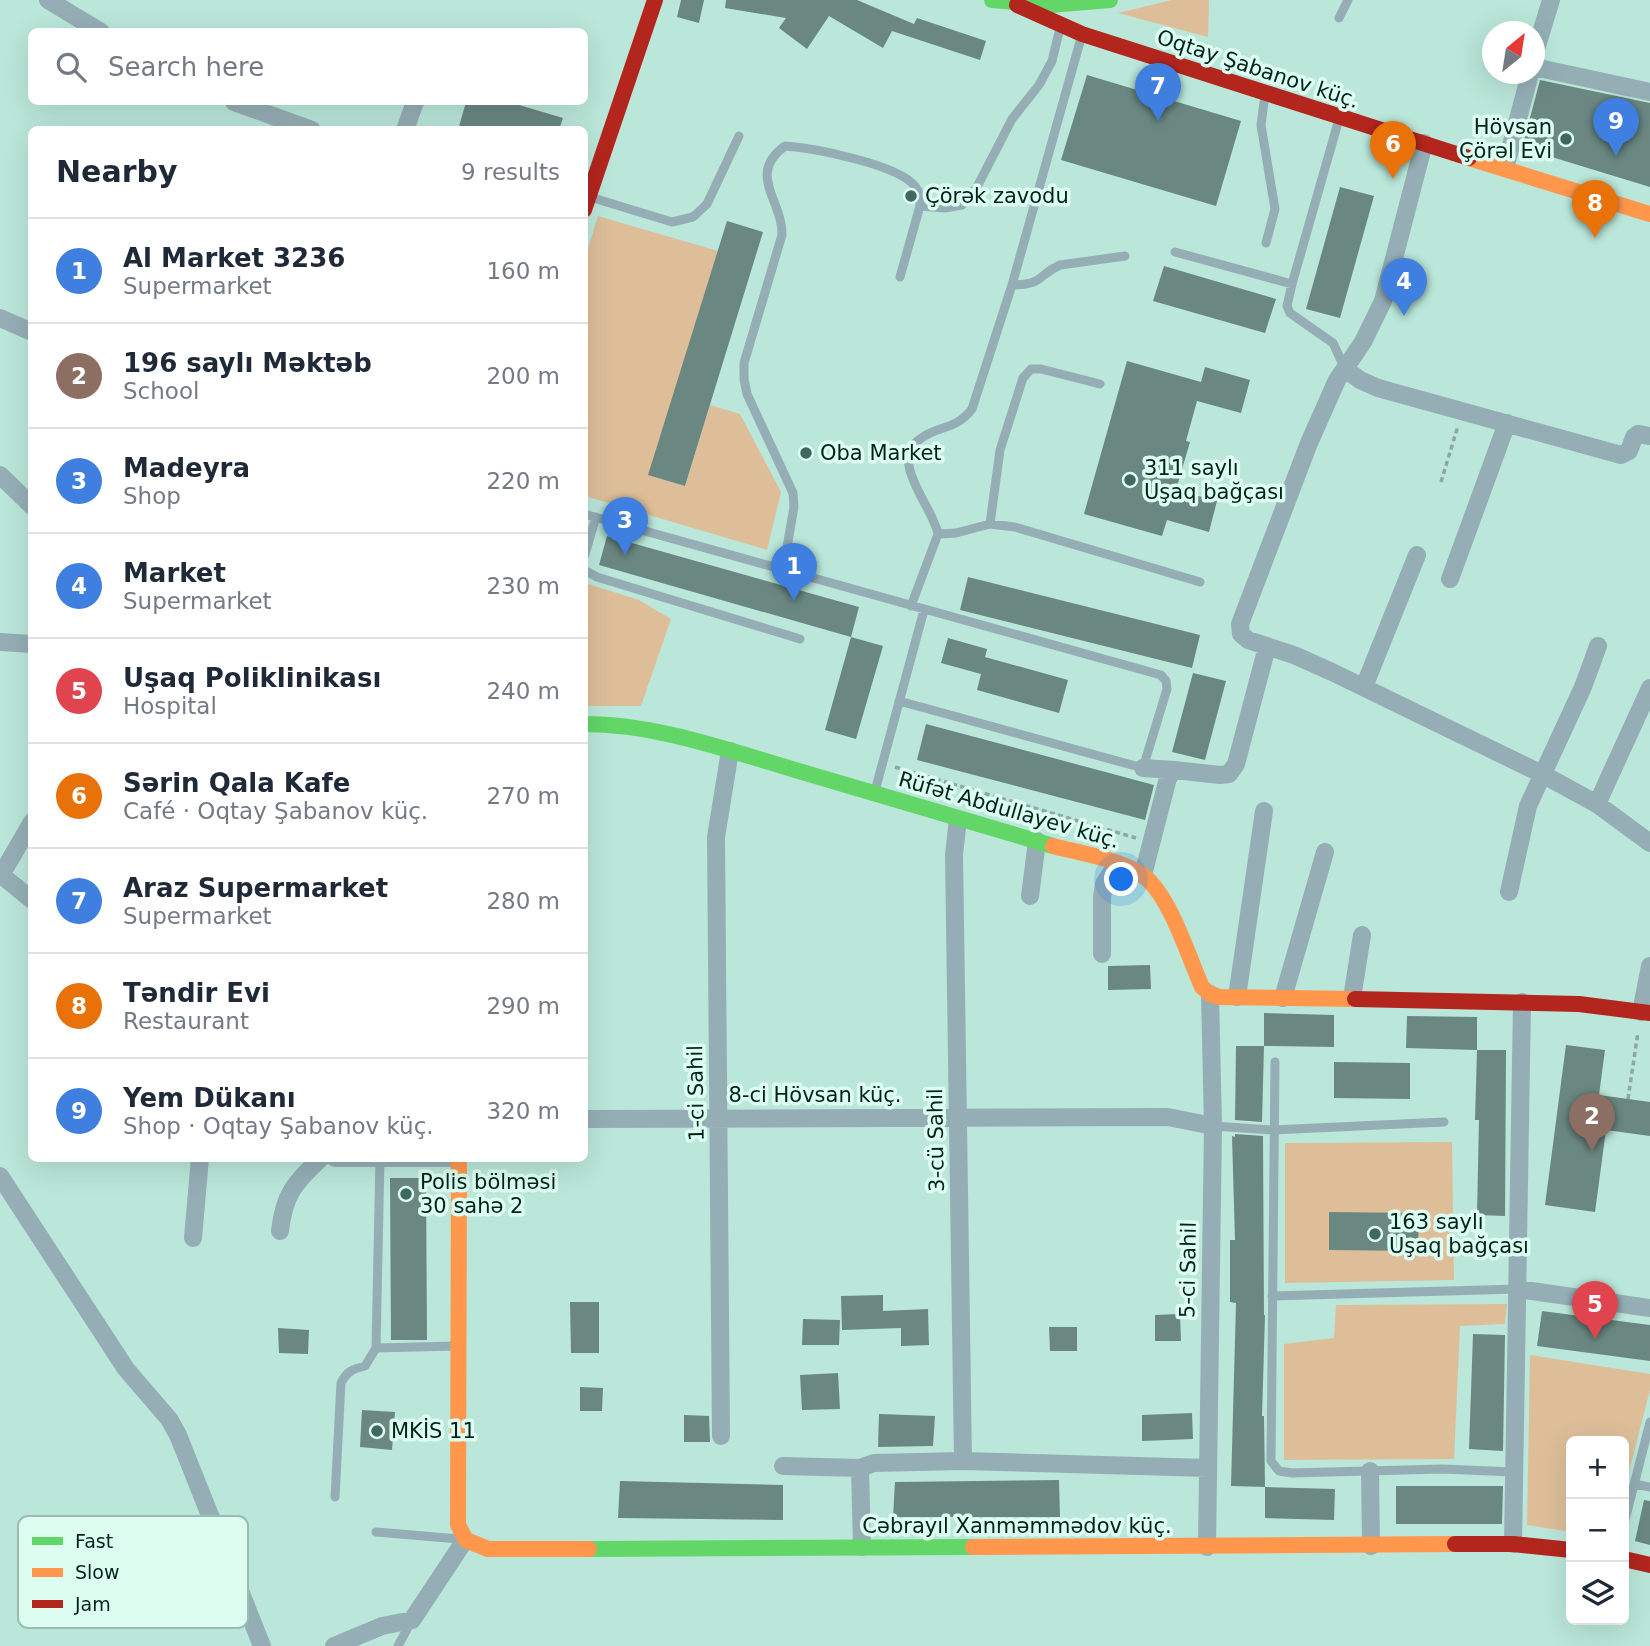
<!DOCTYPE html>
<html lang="en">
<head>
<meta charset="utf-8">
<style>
  body { margin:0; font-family:"DejaVu Sans",sans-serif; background:#f2f2f3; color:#1f2937 }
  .controls { position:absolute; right:21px; bottom:21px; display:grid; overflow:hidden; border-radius:10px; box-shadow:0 7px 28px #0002 }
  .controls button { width:63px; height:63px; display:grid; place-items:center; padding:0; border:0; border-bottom:2px solid #e0e1e3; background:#fff; color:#1f2937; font:35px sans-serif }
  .compass { position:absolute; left:1482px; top:21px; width:63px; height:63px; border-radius:50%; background:#fff; box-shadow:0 7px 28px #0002; rotate:30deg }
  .you { position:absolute; left:1122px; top:880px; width:24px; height:24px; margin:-18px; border:5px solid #fff; border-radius:50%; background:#1a73e8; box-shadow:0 0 0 10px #1a73e833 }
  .badge { display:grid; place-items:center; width:46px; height:46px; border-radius:50%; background:#41685e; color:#fff; font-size:23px; font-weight:700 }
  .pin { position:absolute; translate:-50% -58px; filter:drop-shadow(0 2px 4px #0008) }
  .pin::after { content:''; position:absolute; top:37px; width:24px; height:21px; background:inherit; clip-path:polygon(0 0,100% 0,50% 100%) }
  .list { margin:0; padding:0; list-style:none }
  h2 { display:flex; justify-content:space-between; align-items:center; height:91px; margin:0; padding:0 28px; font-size:30px }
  h2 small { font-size:23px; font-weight:400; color:#747a83 }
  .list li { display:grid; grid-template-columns:46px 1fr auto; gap:21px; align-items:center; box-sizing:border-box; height:105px; padding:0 28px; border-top:2px solid #e0e1e3 }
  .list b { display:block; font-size:26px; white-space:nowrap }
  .list p { margin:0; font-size:23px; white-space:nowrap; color:#747a83 }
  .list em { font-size:23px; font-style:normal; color:#747a83 }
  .icon { flex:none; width:38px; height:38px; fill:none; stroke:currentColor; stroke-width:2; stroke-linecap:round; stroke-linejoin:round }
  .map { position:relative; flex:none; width:1650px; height:1646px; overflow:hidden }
  .search { position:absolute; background:#fff; box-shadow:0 7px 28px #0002; left:28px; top:28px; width:560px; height:77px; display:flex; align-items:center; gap:18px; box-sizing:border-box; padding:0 24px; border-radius:10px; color:#747a83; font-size:26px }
  .panel { position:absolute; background:#fff; box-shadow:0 7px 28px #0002; left:28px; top:126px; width:560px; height:1036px; border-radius:10px }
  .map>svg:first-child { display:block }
  .green { fill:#ddbe99 }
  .building { fill:#6a8881 }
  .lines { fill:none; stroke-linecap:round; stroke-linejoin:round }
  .path { stroke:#8ca7a7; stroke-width:3.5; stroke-dasharray:5 3.5; stroke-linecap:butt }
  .lane { stroke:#95aeb5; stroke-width:9 }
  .street { stroke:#95aeb5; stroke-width:18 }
  .fast { stroke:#63d668; stroke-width:16 }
  .slow { stroke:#ff974d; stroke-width:16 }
  .jam { stroke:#b3261e; stroke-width:16 }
  .poi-dot { fill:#41685e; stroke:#ddfdf1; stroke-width:2.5 }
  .labels { text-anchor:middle; stroke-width:7; stroke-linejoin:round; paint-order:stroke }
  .street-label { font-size:21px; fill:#00241b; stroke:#ddfdf1 }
  .poi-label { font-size:21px; fill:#00241b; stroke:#ddfdf1; text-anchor:start }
  .key { fill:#ddfdf1; stroke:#9bbcb1; stroke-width:2 }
  .key-label { font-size:19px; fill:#00241b }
</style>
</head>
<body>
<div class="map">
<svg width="1650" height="1646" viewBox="0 0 1650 1646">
  <rect width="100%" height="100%" fill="#bae7d9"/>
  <path class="green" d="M1172,0H1209L1208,37L1118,13Z
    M598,216L718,251L649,475L685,486L710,405L740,414L781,492L767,550L585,496L584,261Z
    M585,583L639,600L671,619L641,706H585Z
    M1452,1142L1454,1280L1285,1283V1143Z
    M1507,1304L1505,1324L1460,1326L1454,1459L1284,1460V1344L1334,1338L1336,1305Z
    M1530,1355L1650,1374V1390L1624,1491V1441H1571V1532L1527,1525Z"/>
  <path class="building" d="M681,0H704L699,23L677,17Z
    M726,0H857L914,24L917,18L986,41L980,60L892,31L883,48L829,16L807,49L779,28L786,18L725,8Z
    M1087,75L1241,121L1216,206L1061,160Z
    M1540,80L1650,103V187L1522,148Z
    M466,102H509L563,118L559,130H458Z
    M1340,187L1374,196L1340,318L1306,309Z
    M727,221L763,232L685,486L648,475Z
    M1164,266L1276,299L1265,333L1153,301Z
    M1127,361L1201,382L1205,367L1250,380L1241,413L1197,401L1186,441L1190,442L1176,490L1217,501L1209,532L1167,520L1162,536L1084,514Z
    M607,536L859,607L851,637L599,565Z
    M968,577L1200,635L1192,668L960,610Z
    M851,637L883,646L856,739L825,730Z
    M948,638L987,649L985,657L1068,680L1059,713L977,690L981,674L941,663Z
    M1193,673L1226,681L1205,760L1172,752Z
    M926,724L1154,785L1145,820L917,760Z
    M1150,965L1151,989L1108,990V966Z
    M1264,1013L1334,1015V1047L1264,1046Z
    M1407,1016L1477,1017V1050L1406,1048Z
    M1566,1045L1605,1050L1599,1095L1650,1102V1136L1606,1130L1595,1212L1545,1205Z
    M1236,1046H1264L1262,1122L1235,1120Z
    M1477,1050H1506L1505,1216L1477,1215L1479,1120H1475Z
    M1334,1062L1410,1063V1099L1334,1098Z
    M1235,1134L1263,1136L1264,1315H1265L1262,1416H1264L1265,1487L1231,1486L1236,1303L1230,1302V1240H1235L1232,1136L1235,1137Z
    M390,1178H426L427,1340H391Z
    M1329,1212L1419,1213L1418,1251L1329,1250Z
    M883,1295V1311L928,1309L929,1345L901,1346V1328L842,1330L841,1296Z
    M570,1302H599V1353H571Z
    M1542,1311L1650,1325V1361L1537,1346Z
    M1180,1314L1181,1341H1155V1315Z
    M803,1319L840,1320L839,1345H802Z
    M1049,1327H1077V1351H1050Z
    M278,1328L309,1330L308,1354L279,1353Z
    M1473,1334L1505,1335L1503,1451L1469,1449Z
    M838,1373L840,1409L802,1410L800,1375Z
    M580,1387L603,1388L602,1411H580Z
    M362,1410L395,1412L392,1450L360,1447Z
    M1192,1413L1193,1439L1142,1441V1415Z
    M879,1414L935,1416L933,1446L878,1447Z
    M684,1415L709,1416L710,1442H684Z
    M1059,1480L1060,1517H893L895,1482Z
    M620,1481L783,1485V1520L618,1518Z
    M1396,1486H1503L1502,1524H1396Z
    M1265,1487L1335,1489L1334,1520L1265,1518Z
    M1644,1500L1650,1501V1545L1635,1541Z"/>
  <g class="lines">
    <path class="path" d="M1441,482L1458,426
      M895,767L1136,838
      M1628,1099L1638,1032
      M394,1429H438"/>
    <path class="lane" d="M1339,18L1348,0
      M1265,95L1261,125L1275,209L1266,243
      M1339,119L1292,284L1287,306L1290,313L1333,343L1345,369
      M590,197L672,222L693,217L707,204L739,136
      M920,206L945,208L962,205L977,187L1012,119L1039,85L1052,61L1060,28
      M1175,252L1292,284
      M1012,285C1044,285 1037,275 1060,265L1125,256
      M584,514L1161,675L1166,681L1167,689L1143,768L899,701
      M990,524L1000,450L1023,378L1031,369H1041L1100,384
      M938,534L956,533L990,524L1015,527L1200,582
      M584,557L596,517
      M584,570L597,577L800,639
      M783,570L794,507L793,493L747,394L744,379V363L782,235C783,201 746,174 785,146C813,148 897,164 915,186C920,192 920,198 920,206L900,277
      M911,606L938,534C933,506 888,462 920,439C938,425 955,431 972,409L1012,285L1081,38
      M875,791L924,610
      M1275,1062L1271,1461L1279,1471L1292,1473L1442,1469L1514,1472
      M1213,1126L1273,1130L1444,1122
      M1272,1296L1518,1289
      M376,1348L380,1159
      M1634,1484L1650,1487
      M335,1497L341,1383C347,1371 353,1369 365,1366L376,1348L457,1346
      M1624,1524L1650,1422
      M376,1532L459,1539
      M398,1646L412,1620"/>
    <path class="street" d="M48,0L101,32
      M1534,56L1551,0
      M1534,67L1650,92
      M234,102L312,130
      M405,130L415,102
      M1424,143L1383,301L1363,342L1337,380L1309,443L1240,624L1241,634L1248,640L1294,655L1332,672L1542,774L1597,804L1650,843
      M1505,168L1530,74
      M0,318L32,332
      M1345,369L1360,380L1378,388L1621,455L1629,451L1634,437L1638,434L1650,436
      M0,475L32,506
      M1450,579L1507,423
      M0,642L32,644
      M1364,687L1417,555
      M1143,768L1174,770
      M1597,804L1650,688
      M958,819L954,855L963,1461
      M0,874L32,900
      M1,875L32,822
      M1143,875L1168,778L1174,770L1220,775L1229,774L1236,764L1267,647
      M1509,892L1528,806L1583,687L1598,646
      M1030,896L1037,841
      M1102,954V897L1104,884L1117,864
      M1237,997L1264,811
      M1283,998L1325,852
      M1352,998L1362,935
      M1641,1012L1650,966
      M584,1119L1168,1117L1213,1126
      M335,1158H456
      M0,1176L126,1369L169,1419L178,1435L262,1646
      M280,1231C284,1195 294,1183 321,1158
      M193,1238L200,1158
      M1518,1289L1650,1308
      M721,1436L716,837L730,751
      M783,1466L860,1468
      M1370,1471L1371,1546
      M1513,1544L1522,1002
      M862,1547L860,1468L874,1463L963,1461L1208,1468
      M1207,1547L1213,1126L1210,994
      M334,1646L382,1626L412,1620L465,1540"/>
    <path class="fast" d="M992,0L1050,5L1110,0
      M584,724C655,724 724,749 792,769C879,795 966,820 1053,846
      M589,1549L973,1547"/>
    <path class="slow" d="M1469,158L1650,214
      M1053,846C1079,853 1119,859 1141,874C1169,892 1188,956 1202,987L1210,994L1220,997L1355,999
      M459,1158L458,1525L466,1540L488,1549H589
      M973,1547L1455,1544"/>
    <path class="jam" d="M1017,5L1082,34L1469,158
      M584,210L655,0
      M1355,999L1579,1004L1650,1013
      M1455,1544H1513L1571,1550
      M1624,1559L1650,1565"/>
  </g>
  <g class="poi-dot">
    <circle cx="1566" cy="139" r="7"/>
    <circle cx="911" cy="196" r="7"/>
    <circle cx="806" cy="453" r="7"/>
    <circle cx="1130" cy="480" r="7"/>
    <circle cx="406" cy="1194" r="7"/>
    <circle cx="1375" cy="1234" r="7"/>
    <circle cx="377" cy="1431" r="7"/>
  </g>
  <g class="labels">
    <g class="street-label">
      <text transform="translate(1258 69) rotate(18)" y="7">Oqtay Şabanov küç.</text>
      <text transform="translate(1009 810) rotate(16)" y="7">Rüfət Abdullayev küç.</text>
      <text transform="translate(696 1093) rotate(-91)" y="7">1-ci Sahil</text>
      <text x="815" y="1102">8-ci Hövsan küç.</text>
      <text transform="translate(936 1140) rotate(-91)" y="7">3-cü Sahil</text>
      <text transform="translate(1188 1270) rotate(-89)" y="7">5-ci Sahil</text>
      <text x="1017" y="1533">Cəbrayıl Xanməmmədov küç.</text>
    </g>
    <g class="poi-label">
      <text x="1552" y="134" text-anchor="end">Hövsan<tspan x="1552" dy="24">Çörəl Evi</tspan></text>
      <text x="925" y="203">Çörək zavodu</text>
      <text x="820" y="460">Oba Market</text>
      <text x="1144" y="475">311 saylı<tspan x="1144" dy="24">Uşaq bağçası</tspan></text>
      <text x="420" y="1189">Polis bölməsi<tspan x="420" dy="24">30 sahə 2</tspan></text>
      <text x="1389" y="1229">163 saylı<tspan x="1389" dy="24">Uşaq bağçası</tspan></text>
      <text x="391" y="1438">MKİS 11</text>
    </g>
  </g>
  <rect x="18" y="1516" width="230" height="112" rx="10" class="key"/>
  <rect x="32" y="1537" width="31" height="8" fill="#63d668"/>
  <rect x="32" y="1568" width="31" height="9" fill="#ff974d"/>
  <rect x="32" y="1600" width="31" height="8" fill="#b3261e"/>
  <g class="key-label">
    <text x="75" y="1548">Fast</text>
    <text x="75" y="1579">Slow</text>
    <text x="75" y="1611">Jam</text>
  </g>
</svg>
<div class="controls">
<button>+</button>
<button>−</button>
<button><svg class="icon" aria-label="layers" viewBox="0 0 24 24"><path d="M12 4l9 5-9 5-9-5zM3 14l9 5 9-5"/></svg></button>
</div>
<svg class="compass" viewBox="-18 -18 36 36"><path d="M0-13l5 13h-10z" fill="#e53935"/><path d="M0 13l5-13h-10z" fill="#747a83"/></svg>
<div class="you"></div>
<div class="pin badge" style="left:794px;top:601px;background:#3f7fe0">1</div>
<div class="pin badge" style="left:1592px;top:1151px;background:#8d6e63">2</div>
<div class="pin badge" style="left:625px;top:555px;background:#3f7fe0">3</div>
<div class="pin badge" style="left:1404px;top:316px;background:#3f7fe0">4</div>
<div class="pin badge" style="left:1595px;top:1339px;background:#e0444e">5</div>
<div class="pin badge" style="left:1393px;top:179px;background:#e8710a">6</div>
<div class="pin badge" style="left:1158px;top:121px;background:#3f7fe0">7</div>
<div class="pin badge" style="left:1595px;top:238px;background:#e8710a">8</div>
<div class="pin badge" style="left:1616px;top:156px;background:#3f7fe0">9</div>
<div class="search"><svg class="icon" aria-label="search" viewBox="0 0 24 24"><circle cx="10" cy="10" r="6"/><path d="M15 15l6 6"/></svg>Search here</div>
<section class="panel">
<h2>Nearby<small>9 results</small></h2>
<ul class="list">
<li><span class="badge" style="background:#3f7fe0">1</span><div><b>Al Market 3236</b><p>Supermarket</p></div><em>160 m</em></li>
<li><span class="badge" style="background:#8d6e63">2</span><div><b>196 saylı Məktəb</b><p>School</p></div><em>200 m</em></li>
<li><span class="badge" style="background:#3f7fe0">3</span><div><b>Madeyra</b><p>Shop</p></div><em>220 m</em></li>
<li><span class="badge" style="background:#3f7fe0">4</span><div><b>Market</b><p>Supermarket</p></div><em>230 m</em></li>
<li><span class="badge" style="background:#e0444e">5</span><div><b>Uşaq Poliklinikası</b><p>Hospital</p></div><em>240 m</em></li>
<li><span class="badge" style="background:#e8710a">6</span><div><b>Sərin Qala Kafe</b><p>Café · Oqtay Şabanov küç.</p></div><em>270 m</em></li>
<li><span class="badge" style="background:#3f7fe0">7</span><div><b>Araz Supermarket</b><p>Supermarket</p></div><em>280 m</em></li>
<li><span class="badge" style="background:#e8710a">8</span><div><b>Təndir Evi</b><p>Restaurant</p></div><em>290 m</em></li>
<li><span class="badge" style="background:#3f7fe0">9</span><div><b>Yem Dükanı</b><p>Shop · Oqtay Şabanov küç.</p></div><em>320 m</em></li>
</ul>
</section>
</div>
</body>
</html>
